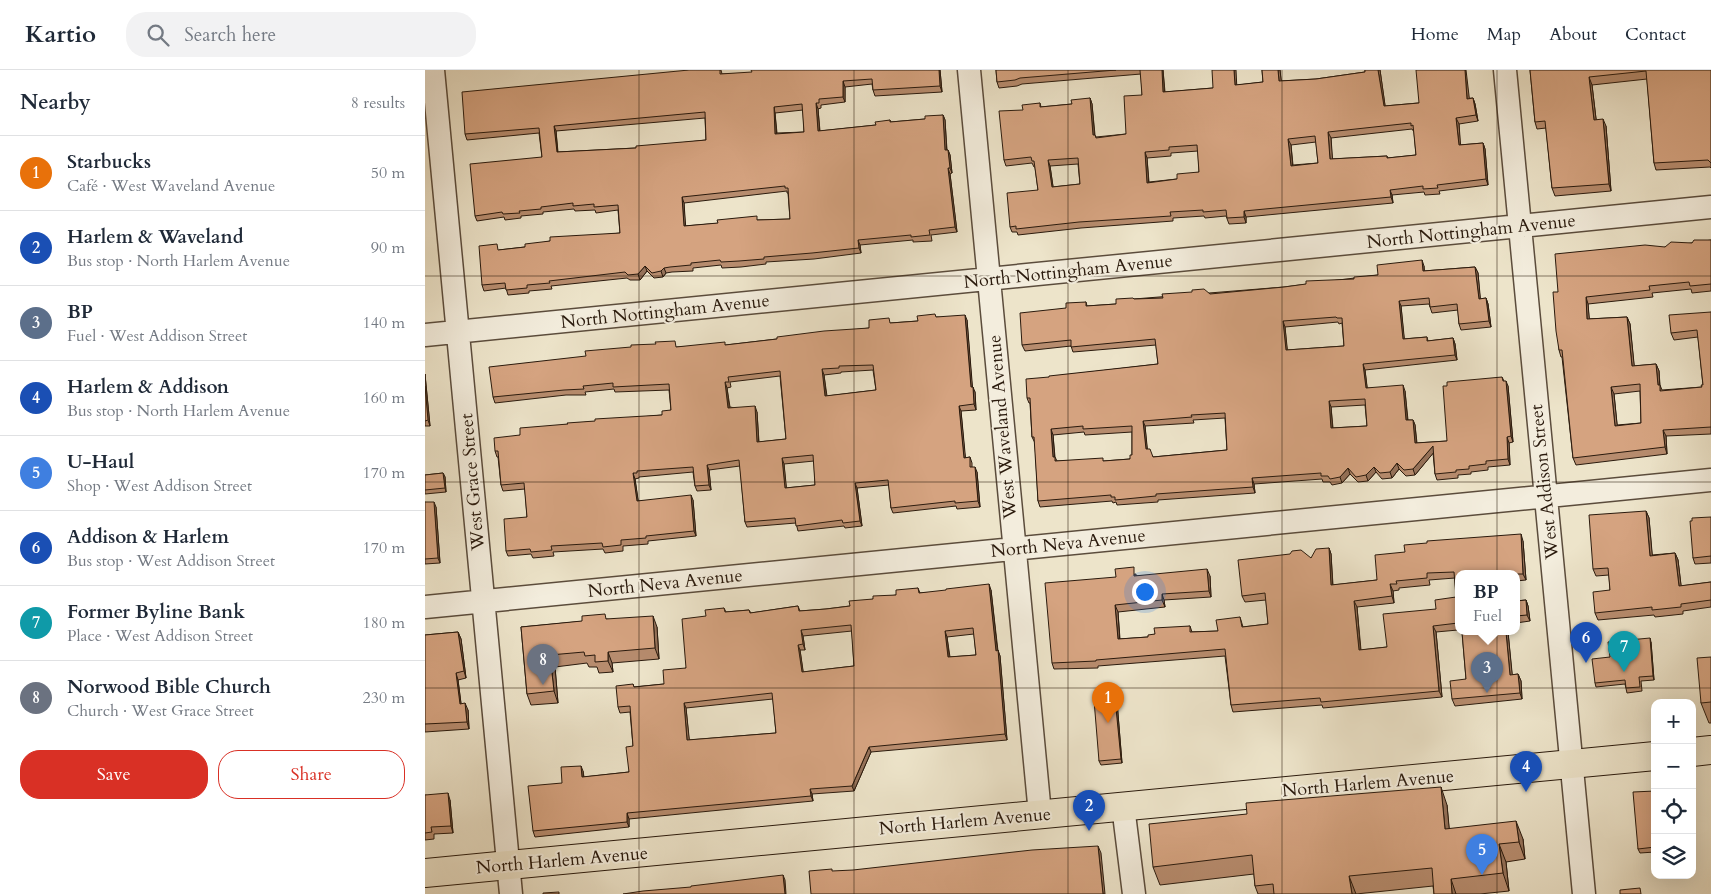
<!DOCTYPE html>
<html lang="en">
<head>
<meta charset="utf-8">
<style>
  body { margin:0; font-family:Cardo,serif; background:#f2f2f3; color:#1f2937 }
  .controls { position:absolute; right:15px; bottom:15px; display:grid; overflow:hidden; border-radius:10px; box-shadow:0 5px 20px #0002 }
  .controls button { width:45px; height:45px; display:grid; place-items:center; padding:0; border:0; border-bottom:1px solid #e0e1e3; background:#fff; color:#1f2937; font:25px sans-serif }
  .you { position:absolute; left:719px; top:521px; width:18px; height:18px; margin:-12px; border:4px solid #fff; border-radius:50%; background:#1a73e8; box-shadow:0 0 0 8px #1a73e833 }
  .badge { display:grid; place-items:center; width:32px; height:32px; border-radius:50%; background:#d93025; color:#fff; font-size:16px; font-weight:700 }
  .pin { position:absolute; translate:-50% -41px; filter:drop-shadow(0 1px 2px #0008) }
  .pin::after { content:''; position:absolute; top:26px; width:18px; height:15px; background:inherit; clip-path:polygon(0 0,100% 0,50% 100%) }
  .popup { position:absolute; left:1030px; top:500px; width:65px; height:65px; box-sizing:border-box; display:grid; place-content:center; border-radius:10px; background:#fff; filter:drop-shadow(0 1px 4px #0005); font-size:16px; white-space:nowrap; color:#747a83 }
  .popup b { font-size:19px; color:#1f2937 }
  .popup::after { content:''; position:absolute; left:50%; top:100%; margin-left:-10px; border:10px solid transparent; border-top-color:#fff }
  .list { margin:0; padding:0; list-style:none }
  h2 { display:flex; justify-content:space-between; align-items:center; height:65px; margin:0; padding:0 20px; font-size:21px }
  h2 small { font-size:16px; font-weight:400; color:#747a83 }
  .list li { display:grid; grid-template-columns:32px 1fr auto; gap:15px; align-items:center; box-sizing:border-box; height:75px; padding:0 20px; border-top:1px solid #e0e1e3 }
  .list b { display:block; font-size:19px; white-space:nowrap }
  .list p { margin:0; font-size:16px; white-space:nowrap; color:#747a83 }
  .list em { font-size:16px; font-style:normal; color:#747a83 }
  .actions { display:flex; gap:10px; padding:15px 20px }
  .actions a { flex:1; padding:11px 0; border:1px solid #d93025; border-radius:20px; text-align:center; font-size:18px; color:#d93025 }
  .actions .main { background:#d93025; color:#fff }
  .icon { flex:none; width:28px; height:28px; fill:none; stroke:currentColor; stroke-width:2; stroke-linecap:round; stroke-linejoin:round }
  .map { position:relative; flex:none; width:1286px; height:824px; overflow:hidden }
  header { display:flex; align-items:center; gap:30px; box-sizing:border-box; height:70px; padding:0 25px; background:#fff; border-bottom:1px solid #e0e1e3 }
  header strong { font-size:24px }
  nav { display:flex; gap:28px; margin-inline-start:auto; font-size:18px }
  .search { width:350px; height:45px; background:#f2f2f3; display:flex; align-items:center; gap:12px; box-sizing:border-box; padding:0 18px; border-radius:20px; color:#747a83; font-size:19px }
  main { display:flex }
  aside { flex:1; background:#fff }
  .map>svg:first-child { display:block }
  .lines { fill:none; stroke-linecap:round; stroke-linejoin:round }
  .minor-casing { stroke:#5b4c3c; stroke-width:25 }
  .major-casing { stroke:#2a1a0d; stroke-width:30 }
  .minor { stroke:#f3eddd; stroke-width:22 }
  .major { stroke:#ede4ca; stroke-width:28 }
  .wall { fill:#b78c6e; stroke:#2a1a0d; fill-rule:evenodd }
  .shaded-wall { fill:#95725a; stroke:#2a1a0d }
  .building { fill:#d5a380; stroke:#2a1a0d; fill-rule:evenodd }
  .grid { fill:none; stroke:#2a1a0d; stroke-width:1; stroke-opacity:0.55 }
  .labels { text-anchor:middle; stroke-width:4; stroke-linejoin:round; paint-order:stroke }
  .street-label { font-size:18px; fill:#2a1a0d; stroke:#f3eddd }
</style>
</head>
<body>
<header>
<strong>Kartio</strong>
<div class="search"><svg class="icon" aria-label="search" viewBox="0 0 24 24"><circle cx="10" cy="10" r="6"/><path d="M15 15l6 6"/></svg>Search here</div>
<nav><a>Home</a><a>Map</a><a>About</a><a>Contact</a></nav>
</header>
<main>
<aside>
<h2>Nearby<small>8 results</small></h2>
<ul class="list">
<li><span class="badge" style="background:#e8710a">1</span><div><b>Starbucks</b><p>Café · West Waveland Avenue</p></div><em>50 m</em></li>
<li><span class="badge" style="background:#1a4fb4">2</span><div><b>Harlem &amp; Waveland</b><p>Bus stop · North Harlem Avenue</p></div><em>90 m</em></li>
<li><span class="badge" style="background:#5c6f8a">3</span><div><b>BP</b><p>Fuel · West Addison Street</p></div><em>140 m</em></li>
<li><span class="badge" style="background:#1a4fb4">4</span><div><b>Harlem &amp; Addison</b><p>Bus stop · North Harlem Avenue</p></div><em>160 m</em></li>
<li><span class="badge" style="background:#3f7fe0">5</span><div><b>U-Haul</b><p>Shop · West Addison Street</p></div><em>170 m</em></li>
<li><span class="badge" style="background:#1a4fb4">6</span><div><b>Addison &amp; Harlem</b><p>Bus stop · West Addison Street</p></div><em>170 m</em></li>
<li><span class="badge" style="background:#0f9aa8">7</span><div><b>Former Byline Bank</b><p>Place · West Addison Street</p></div><em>180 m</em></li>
<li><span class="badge" style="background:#6b7280">8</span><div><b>Norwood Bible Church</b><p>Church · West Grace Street</p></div><em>230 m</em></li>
</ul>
<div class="actions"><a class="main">Save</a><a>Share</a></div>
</aside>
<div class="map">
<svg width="1286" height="824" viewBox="0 0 1286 824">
  <rect width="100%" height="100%" fill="#ede4ca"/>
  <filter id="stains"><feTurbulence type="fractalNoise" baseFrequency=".004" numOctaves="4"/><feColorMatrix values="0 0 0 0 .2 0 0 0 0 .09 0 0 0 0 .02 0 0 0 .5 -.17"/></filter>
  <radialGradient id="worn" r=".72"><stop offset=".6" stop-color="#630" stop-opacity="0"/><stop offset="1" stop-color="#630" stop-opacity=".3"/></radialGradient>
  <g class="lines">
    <defs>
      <path id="minor" d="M8,0L86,824
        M544,0L615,744
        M1080,0L1159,824
        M0,265L1286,137
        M0,537L1286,410
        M698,736L709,824"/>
      <path id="major" d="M1267,682L1286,680
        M0,803L1230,686"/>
    </defs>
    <use href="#minor" class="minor-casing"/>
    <use href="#major" class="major-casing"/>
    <use href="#minor" class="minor"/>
    <use href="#major" class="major"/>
  </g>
  <path class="wall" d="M264,0H296L297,4L515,0L517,22L450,26L448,20L447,14L420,17V32L396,35V38L393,39L395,61L451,55L465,50L466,52L500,49L518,45L520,50L522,80H523L525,85L527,103L525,104L532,162L506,165L507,171L488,172V170L435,175L436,183L389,189L341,192V194L316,197L297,198L296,195L268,198V201L247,202L241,203L238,207L229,208L222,201L215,210H205L202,208L126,216L127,219L104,221V223L83,225L81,218L59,221L57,215L74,180L100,177L125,171L195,163L193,140L171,143L170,140L150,141L149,139L118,142V144L96,146V148L80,150L79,147L52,151L50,146L117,87L114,63L42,70L40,64ZM378,40L379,62L352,63L350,43ZM280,48L281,70L211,78L133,82L131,61ZM362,121V123H363L365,149L333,150L260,156L259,133Z
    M571,0H738L740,22L788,18L838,12L837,0H855L856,11L891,9L940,2V0H955L960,36L1048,28L1050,34L1053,51L1034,54L1035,75L1058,73L1060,79L1063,115L1014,121L1015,124L1000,125L999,122L967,125L968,133L821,147V153L804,154L801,146L780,148L779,146L748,148V151L656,158L593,165L592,162H587L585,157L613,120L610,97H609L607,93L581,96L579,90L598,40L615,33L616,37L647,34L665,28L667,34L670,65L671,67L701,64L717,25L716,4L597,14L592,16L574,18L572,12ZM987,59L989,62L991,85L963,88L962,86L907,89L906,68ZM891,72L893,93L868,95L866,75ZM773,81L774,102L752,109L724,112L722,88L746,86V83ZM653,94L655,114L628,117L625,96Z
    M1105,0H1286V98L1285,97L1231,100L1229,93L1222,9L1167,15L1171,49L1181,56L1186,121L1130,126L1127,118L1121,58L1112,59L1110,52Z
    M1286,170V221L1267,223L1266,219L1227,223L1228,227L1163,234L1164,249L1202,247L1205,254L1209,296L1231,294L1234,301L1235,315L1237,320L1277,317L1278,315L1273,267L1249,270L1246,263L1286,242V364L1241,366L1242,384L1151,395L1148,388L1137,287H1136L1134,280L1133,222L1240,177ZM1215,321L1216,353L1192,355L1189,324Z
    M999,196V201L1050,197L1053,203L1055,229L1061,228L1063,234L1066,257L1036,260L1034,254L1033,240L1007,243L1004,234L976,236L979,269L1002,267L1003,271L1028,268L1030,274L1032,290L940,300L942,318L980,321L983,350H988L990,355L992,373L1022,371L1077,307L1079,311L1083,316L1088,372L1084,373L1085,395L1063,397V400L1046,402V404L1033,405V408L1012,410L1010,404L1008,383L990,405L981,406L974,399L967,408L957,409L951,402L943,411L933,412L925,404L917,413L907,415L905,412H898L897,409L829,414L830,423L733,430V432L692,435L691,432L688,433L687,431L615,437L613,431L610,373L607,367L605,333H604L602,328L624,307L733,294L731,275L648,282L646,276L600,281L597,275L641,238L661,232L662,236L691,234L709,229L859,217L953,205ZM913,252L914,254L917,253L919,276L862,280L860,257ZM940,335L942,356L908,358L906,337ZM800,348L802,380L728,387L722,379L720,356L769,353L768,350ZM659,362L660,365L707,362V385L705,389L679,391H632L630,387L628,365Z
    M512,247L542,250L547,317L550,322L551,340L536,341L540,388L545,387L547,393V397L552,402L555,437L532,439L531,436L468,443L466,438L464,415L432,418L437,456L420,458L419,456L373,461L371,453L322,457L320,452L315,396L284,400L286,420L272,421L270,416L268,402L214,407V408L210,409L213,431L268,430L271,466L223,471V474L198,476V481L180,483L178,479L128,482L129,486L108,488L106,484L83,486L81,481L102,447L100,419L78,421L76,415L73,387H72L70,381L95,365L143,354L237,345L246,340L244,320L190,322L189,319L160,322L161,325H141L70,333L68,327L252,277L301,275L352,269L444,258L466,253L493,251ZM448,300L451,320L402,326L399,305L416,303V302ZM355,306L361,369L334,372L332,342L305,337L302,318L306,317L305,312ZM389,391L390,415L361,418L359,394Z
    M0,304L5,356H0Z
    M18,403L20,407L21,422L0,424V405Z
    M0,432L11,437L15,493L0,494Z
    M1221,441L1224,448L1227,485L1250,483L1253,490L1256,516L1286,512V537L1258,541V544L1230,547L1229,545L1173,550L1170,543L1185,520L1184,505L1171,506L1168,499Z
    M1286,447V493L1270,494L1268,488Z
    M1098,471L1101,510L1091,511V504H1033V560L1011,562L1017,627L898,638L897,635L808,642L806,635L800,586L673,596V598L629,599L627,593L691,507L711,504V506H785L786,527L739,530L740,537L693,542L695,569L723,567L730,564L765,556L767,562L793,561L815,547L818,557L843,554L841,530L820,532L817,526L886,488L904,478L906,484L908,515L952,510ZM1030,508L1031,527L1011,539L962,577L936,580L932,537L969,533L968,521L974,520V518L1005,515L1004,510Z
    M493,518L495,523L566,520L573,581L575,586L582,670L446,682L429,721L387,724L388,731L204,749V757L110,767L108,761L137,713L158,701L159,707L204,702L208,676L205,642L195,643L193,637L208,614L209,617L239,614L261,598L281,546L299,538L301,542L324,540L326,543L373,536L375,541L401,539L425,536L448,529L471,525ZM427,561L429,596L378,602L375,580H380L378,566ZM549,564L551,585L525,587L522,567ZM348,629L351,663L264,670L261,638Z
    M1101,530L1103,536L1105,551L1091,553V531Z
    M182,549L232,557L234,589L187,593L188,602L174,603L172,597H164L162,593L130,597L133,633L106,635L102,624L96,557Z
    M33,562L36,569L41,608L33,610L36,634L43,640L44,659L0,662V565Z
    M1037,562H1083L1087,605L1093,604L1096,611L1097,629L1030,636L1027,629L1041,609Z
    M1226,572L1229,610L1216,611L1217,621L1202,623L1200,614L1171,617L1170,613L1185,587Z
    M1286,587V653H1284L1276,633Z
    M690,628L692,632L697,693L676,695L674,691Z
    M1230,721V782L1215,783L1213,779Z
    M0,725L25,730L28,763L9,764V769L0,770Z
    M1022,735L1024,759L1098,769L1100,789L1081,792L1084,821L1055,824H1009L1008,816L931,824H833L830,816L829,804L735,815L728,797Z"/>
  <path class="shaded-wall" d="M514,0H515L517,22L515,16Z
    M737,0H738L740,28L738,22Z
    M809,0H811L812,21L810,15Z
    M853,0H855L857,17L854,11Z
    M953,0H955L961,42L959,36Z
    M1040,0H1041L1045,34L1042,29Z
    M1164,7L1167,15L1172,57L1169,50Z
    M418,11L420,17V32L418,27Z
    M665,28L667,34L670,71L668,65Z
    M1048,28L1050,34L1053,51L1051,45Z
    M391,33L393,39L395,66L393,61Z
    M349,37L350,43L352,69L350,64Z
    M518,45L520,50L522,86L520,80Z
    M1031,48L1034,54L1036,81L1034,75Z
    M1178,49L1181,56L1186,121L1184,114Z
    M129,56L131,61L133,88L132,82Z
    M903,62L906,68L908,95L905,89Z
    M863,69L866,75L868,101L866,96Z
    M1058,73L1060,79L1063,115L1061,109Z
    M523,80L525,85L527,103L525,98Z
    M720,82L722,88L724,118L722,113Z
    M623,90L625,96L629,123L627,117Z
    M523,98L525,104L532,162L530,157Z
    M965,120L967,125L968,133L966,127Z
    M257,127L259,133L261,161L259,156Z
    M819,141L821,147V153L819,147Z
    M433,170L435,175L436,183L434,178Z
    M997,190L999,196L1000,207L998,201Z
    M220,196L222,201L215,210L213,204Z
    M1050,197L1053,203L1056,235L1054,229Z
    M239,198L241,203L238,207L236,201Z
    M1161,227L1163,234L1165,256L1162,249Z
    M1061,228L1063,234L1066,257L1064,251Z
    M974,231L976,236L980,275L978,269Z
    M540,245L542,250L548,323L546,317Z
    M1202,247L1205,254L1210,303L1207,296Z
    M858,251L860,257L863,286L861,280Z
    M1028,268L1030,274L1032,290L1030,285Z
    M938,294L940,300L943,324L941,318Z
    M1231,294L1234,301L1235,322L1233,315Z
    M397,299L399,305L402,332L400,326Z
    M0,304V305L5,356L3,350L0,316Z
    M1081,311L1083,316L1088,372L1086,366Z
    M300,312L302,318L305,343L303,338Z
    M978,315L980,321L983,356L981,350Z
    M548,317L550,322L551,340L549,334Z
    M1186,317L1189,324L1193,363L1190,356Z
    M904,331L906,337L908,364L906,358Z
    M330,336L332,342L334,378L332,372Z
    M534,336L536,341L541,393L539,388Z
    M988,350L990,355L992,379L990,373Z
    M718,351L720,356L723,385L721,379Z
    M626,359L628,365L630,393L628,387Z
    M1238,360L1241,366L1242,384L1240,377Z
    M1082,367L1084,373L1085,395L1083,389Z
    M1008,376L1010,381L990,405L988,399Z
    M357,388L359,394L362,423L360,418Z
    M972,393L974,399L967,408L965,402Z
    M282,395L284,400L286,420L284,415Z
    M550,397L552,402L555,437L553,431Z
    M949,397L951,402L943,411L941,405Z
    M923,398L925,404L917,413L915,407Z
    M18,403L20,407L21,422L20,418Z
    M208,403L210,409L214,436L212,431Z
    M827,408L829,414L830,423L828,417Z
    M430,413L432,418L437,456L435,451Z
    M266,425L268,430L271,466L269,461Z
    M9,432L11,437L15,493L13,488Z
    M1221,441L1224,448L1228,493L1225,486Z
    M1096,464L1098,471L1101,510L1098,504Z
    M904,478L906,484L908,522L906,515Z
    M1250,483L1253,490L1257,523L1254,516Z
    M782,499L785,506L786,527L784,521Z
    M564,514L566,520L573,586L571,581Z
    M965,514L968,521L969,533L967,526Z
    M737,524L739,530L740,537L737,530Z
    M1101,530L1103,536L1105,551L1102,545Z
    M929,531L932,537L936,587L934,580Z
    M690,535L693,542L695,576L693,569Z
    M228,546L232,557L234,589L230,578Z
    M1008,556L1011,562L1017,627L1014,621Z
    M376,560L378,566L380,580L378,574Z
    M520,561L522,567L525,593L523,587Z
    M33,562L36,569L41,608L39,601Z
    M1081,562H1083L1088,612L1085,605Z
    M1225,568L1226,572L1229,610L1228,606Z
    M373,575L375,580L379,607L377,602Z
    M573,580L575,586L582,670L580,664Z
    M183,582L187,593L188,602L183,591Z
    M125,585L130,597L133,633L129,621Z
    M31,603L33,610L37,641L35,634Z
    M1093,604L1096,611L1097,629L1095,623Z
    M690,628L692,632L697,693L696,689Z
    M40,633L43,640L44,659L42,652Z
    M259,633L261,638L265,676L262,670Z
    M444,677L446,682L429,721L427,716Z
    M156,696L158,701L159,713L157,707Z
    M1016,717L1022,735L1026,777L1020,759Z
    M385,719L387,724L388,731L386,726Z
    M23,723L25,730L28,763L26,756Z
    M202,743L204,749V757L202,752Z
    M1091,751L1098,769L1100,789L1094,772Z
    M1074,774L1081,792L1084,821L1078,803Z
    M673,776L676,783L680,824H678Z
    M358,805L360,810L361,824H360Z
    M924,806L931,824H927Z
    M1026,809L1031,824H1027Z"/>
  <path class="building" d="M264,0H295V4L327,2L326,0H514L515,16L448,20L447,9L418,11V27L394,29V33H391L393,61L451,55L450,52L465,50V52L500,49V46L518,45L520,80H523L525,98H523L530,157L504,160L505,165L486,167V165L433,170L434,178L387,183L339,187V189L314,191L296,192L295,190L266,193V195L245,197L239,198L236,201L227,203L220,196L213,204L203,205L200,202L124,211L125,213L102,215V218L81,220L80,213L57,215L54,176L72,174L73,180L100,177V174L125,171V167L195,163L193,135L169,137V134L148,136V133L116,137V139L94,141L95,143L78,144L77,142L50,146L45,94L117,87L114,58L40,64L37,22ZM377,34L379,62L350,64L349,37ZM280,42L281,70L211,76V78L132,82L129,56ZM360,116V118H363L365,149L332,150V146L292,150L293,153L259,156L257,127Z
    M571,0H691L595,8L590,10L572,12Z
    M715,0H737L738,22L788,18L787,0H809L810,15L838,12L837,0H853L854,11L891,9L940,2V0H953L959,36L994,33L991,0H1040L1042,29L1048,28L1051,45L1031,48L1034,75L1058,73L1061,109L1012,115L1013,118L998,119V116L965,120L966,127L819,141V147L802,148L801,140L778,142V140L745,142L746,146L654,152L591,159V156L585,157L582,123L613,120L609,91H607L606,87L579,90L574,41L598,40L597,35L615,33V37L647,34L646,30L665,28L668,65H670L671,68L701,64L699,26L717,25ZM986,53V56L988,55L991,85L962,88V86L905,89L903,62ZM890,66L893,93L866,96L863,69ZM772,75L774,102L752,104V109L722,113L720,82L744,80V77ZM653,88L655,114L627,117L623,90Z
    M1105,0H1286V93L1283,90L1229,93L1221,1L1164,7L1169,50L1178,49L1184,114L1127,118L1120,51L1110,52Z
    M1269,170H1286V214L1265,216L1264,212L1224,216L1225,220L1161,227L1162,249L1202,247L1207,296L1231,294L1233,315H1235V321L1277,317L1276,315H1278L1272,260L1246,263L1244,245L1286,242V357L1238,360L1240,377L1148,388L1137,280H1134L1131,261L1128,222H1133L1130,184L1220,175L1240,177L1246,172L1267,173ZM1215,314L1216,353L1190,356L1186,317Z
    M997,190L998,201L1050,197L1054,229L1061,228L1064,251L1034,254L1032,234L1005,237L1004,228L974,231L978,269L1002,267V271L1028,268L1030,285L938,294L941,318L978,315L981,350H988L990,373L1022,371L1018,316H1022V312L1077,307L1078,311H1081L1086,366L1082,367L1083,389L1061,391V394L1044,396V399L1031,400V402L1010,404L1008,376L988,399L979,400L972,393L965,402L955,403L949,397L941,405L931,407L923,398L915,407L905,409L903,406H896V403L827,408L828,417L731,424V426L690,430V427H686V425L613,431L609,367H607L605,328H602L601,309L624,307V306L733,294L730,269L646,277V270L597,275L595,243L641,238V233L661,232V236L691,234V229L708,228L709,229L738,228L737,224L767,222V220L779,219L785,224L859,217L881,214V211L929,209V207L953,205L952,195ZM911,247L912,248H917L919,276L861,280L858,251ZM940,329L942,356L906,358L904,331ZM800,343L802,380L728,387L725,379H721L718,351L767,347L766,345ZM658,356V359L707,356V385H705V389L678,391V388L630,391V387H628L626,359Z
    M510,244L511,247L540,245L546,317H548L549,334L534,336L539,388L545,387V397H550L553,431L530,433V431L466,438L463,410L430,413L435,451L418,453L417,450L371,456L370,448L320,452L314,390L282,395L284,415L270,416L268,397L212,401V403H208L212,431L266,425L269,461L221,466V468L196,470V475L178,477L177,473L126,476L127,480L106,482L105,479L81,481L79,449L102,447L99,413L76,415L73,381H70L69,368L95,365V358L143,354L142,353L170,351V349L237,345V341L246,340L244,314L188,317V313L158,316L159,319L139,320L68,327L64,297L161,286L160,281L206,277V275L231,274L230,272L250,271L251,277L300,272V275L352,269V267L399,261L444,258V250L464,248L465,253L493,251L492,246ZM448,295L451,320L400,326L397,299L414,298V296ZM355,301L361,369L332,372L330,336L303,338L300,312H304L303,307ZM388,385L390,415L360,418L357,388Z
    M0,316L3,350L0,351Z
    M18,403L20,418L0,420V405Z
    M0,432H9L13,488L0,489Z
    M1221,441L1225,486L1250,483L1254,516L1286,512V530L1256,534V537L1227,540V537L1170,543L1168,522L1185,520L1183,498L1168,499L1164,445Z
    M1286,447V486L1268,488L1265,451H1267V448Z
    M1096,464L1098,504H1033V553L1008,556L1014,621L896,632L895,628L806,635L800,579L671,590V591L627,593L620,513L691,507L690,499L709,497V506L782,499L784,521L737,524V530L690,535L693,569L723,567V565L730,564L729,558L765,556V562L793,561L791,550L815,547L817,557L843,554L840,523L817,526L813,490L865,484L867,481L876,480L886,488L891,479L904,478L906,515L952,510L950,485L980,482L979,475L1002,473V471ZM1029,502L1031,527L1010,530L1011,539L958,544L962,577L934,580L929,531L967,526L965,514H972L971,511L1002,508V503Z
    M564,514L571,581L573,580L580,664L444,677L427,716L385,719L386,726L202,743V752L108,761L103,716L137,713L136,697L156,696L157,707L204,702L201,677L208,676L205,636L193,637L191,616L208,614L209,617L239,614L238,600L261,598L257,549L281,546L280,540L299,538L300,542L324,540L325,543L373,536L374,541L401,539L425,536L424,531L448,529V526L471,525V520L493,518L494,523L521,520V519ZM426,555L429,596L377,602L373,575L378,574L376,560ZM548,558L551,585L523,587L520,561ZM347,623L351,663L262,670L259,633Z
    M1101,530L1102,545L1091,546V531Z
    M180,544L181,549L228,546L230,578L183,582V591L170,592V585L160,586L159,582L125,585L129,621L102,624L96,557L157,551V546Z
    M33,562L39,601L31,603L35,634L40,633L42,652L0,654V565Z
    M1037,562H1081L1085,605L1093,604L1095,623L1027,629L1025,611L1041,609Z
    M1225,568L1228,606L1214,607L1215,617L1201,618L1200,610L1170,613L1167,589L1185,587L1183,572Z
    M1286,587V632L1276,633L1272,588Z
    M690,628L696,689L674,691L669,630Z
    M1016,717L1020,759L1091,751L1094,772L1074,774L1078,803L1026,809L1027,824H1009L1007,798L924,806L927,824H849L848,814L830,816L827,785L728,797L724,754L822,744L821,733Z
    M1230,721V777L1213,779L1208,722Z
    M23,723L26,756L6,757L7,762L0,763V725Z
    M673,776L678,824H386L384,801L407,799V801L428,800L607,780Z
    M358,805L360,824H198L218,821L266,817V816Z
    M1215,818L1216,824H1195V820Z
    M134,822V824H118V823Z"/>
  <path class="grid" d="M214,0V824M429,0V824M643,0V824M857,0V824M1072,0V824M0,206H1286M0,412H1286M0,618H1286"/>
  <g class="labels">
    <g class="street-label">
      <text transform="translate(1046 161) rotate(-6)" y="6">North Nottingham Avenue</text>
      <text transform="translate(643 201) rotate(-6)" y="6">North Nottingham Avenue</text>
      <text transform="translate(240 241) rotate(-6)" y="6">North Nottingham Avenue</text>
      <text transform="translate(577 357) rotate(-95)" y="6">West Waveland Avenue</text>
      <text transform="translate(47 412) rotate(-95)" y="6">West Grace Street</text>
      <text transform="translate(1119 412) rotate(-96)" y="6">West Addison Street</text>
      <text transform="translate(643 473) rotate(-6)" y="6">North Neva Avenue</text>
      <text transform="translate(240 513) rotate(-6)" y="6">North Neva Avenue</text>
      <text transform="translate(943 713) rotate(-5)" y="6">North Harlem Avenue</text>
      <text transform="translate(540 751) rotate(-5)" y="6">North Harlem Avenue</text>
      <text transform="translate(137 790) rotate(-5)" y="6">North Harlem Avenue</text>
    </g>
  </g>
  <rect width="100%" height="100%" filter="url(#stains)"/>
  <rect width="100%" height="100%" fill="url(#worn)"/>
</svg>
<div class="controls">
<button>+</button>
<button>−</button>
<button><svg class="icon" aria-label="locate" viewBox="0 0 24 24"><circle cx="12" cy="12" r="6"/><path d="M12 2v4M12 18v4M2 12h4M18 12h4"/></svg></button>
<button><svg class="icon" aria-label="layers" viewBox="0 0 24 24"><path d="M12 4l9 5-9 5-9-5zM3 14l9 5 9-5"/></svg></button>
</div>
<div class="you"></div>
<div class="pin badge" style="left:683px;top:653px;background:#e8710a">1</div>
<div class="pin badge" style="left:664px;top:761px;background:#1a4fb4">2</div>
<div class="pin badge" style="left:1062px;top:623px;background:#5c6f8a">3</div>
<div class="popup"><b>BP</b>Fuel</div>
<div class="pin badge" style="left:1101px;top:722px;background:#1a4fb4">4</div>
<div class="pin badge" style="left:1057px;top:805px;background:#3f7fe0">5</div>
<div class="pin badge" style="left:1161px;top:593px;background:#1a4fb4">6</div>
<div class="pin badge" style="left:1199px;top:602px;background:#0f9aa8">7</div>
<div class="pin badge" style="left:118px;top:615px;background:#6b7280">8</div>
</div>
</main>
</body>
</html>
